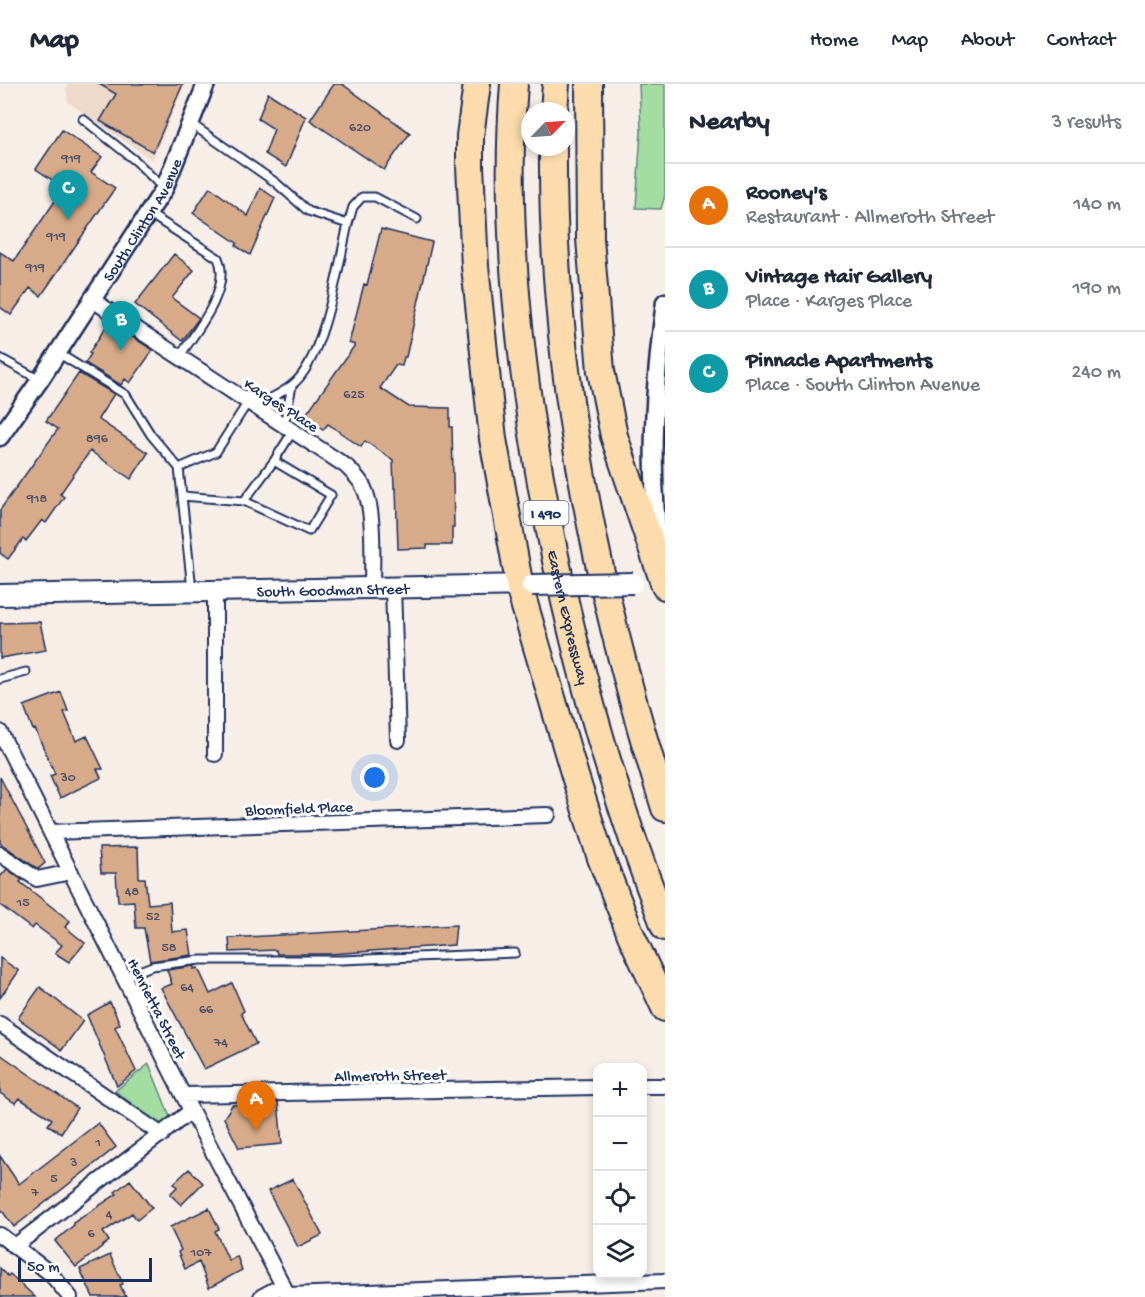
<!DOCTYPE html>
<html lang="en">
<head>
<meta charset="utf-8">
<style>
  body { margin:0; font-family:"Gochi Hand",sans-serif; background:#f2f2f3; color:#1f2937 }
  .controls { position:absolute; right:18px; bottom:18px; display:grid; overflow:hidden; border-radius:12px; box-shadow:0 3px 9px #0003 }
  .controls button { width:54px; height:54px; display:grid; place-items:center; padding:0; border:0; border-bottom:2px solid #e0e1e3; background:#fff; color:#1f2937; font:30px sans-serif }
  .compass { position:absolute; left:521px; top:18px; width:54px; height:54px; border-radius:50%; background:#fff; box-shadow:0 3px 9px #0003; rotate:65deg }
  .scale { position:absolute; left:18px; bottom:15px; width:134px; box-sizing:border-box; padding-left:6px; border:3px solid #1b2f5e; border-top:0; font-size:16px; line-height:21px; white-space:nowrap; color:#1b2f5e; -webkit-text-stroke:4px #fff; paint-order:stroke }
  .you { position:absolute; left:375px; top:694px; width:21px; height:21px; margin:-15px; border:4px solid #fff; border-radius:50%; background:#1a73e8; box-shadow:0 0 0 9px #1a73e833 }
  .badge { display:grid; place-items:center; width:39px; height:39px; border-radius:50%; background:#1f6fb2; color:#fff; font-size:20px; font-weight:700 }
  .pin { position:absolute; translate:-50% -50px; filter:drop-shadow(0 2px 3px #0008) }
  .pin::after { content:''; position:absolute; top:32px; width:21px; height:18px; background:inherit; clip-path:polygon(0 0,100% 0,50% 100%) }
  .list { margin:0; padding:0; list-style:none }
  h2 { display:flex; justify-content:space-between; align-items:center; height:78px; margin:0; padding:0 24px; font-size:26px }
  h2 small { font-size:20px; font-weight:400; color:#747a83 }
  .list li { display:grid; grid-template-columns:39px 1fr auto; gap:18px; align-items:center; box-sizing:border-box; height:84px; padding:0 24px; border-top:2px solid #e0e1e3 }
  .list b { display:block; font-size:22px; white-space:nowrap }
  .list p { margin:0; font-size:20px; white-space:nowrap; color:#747a83 }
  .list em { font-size:20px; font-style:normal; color:#747a83 }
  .icon { flex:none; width:33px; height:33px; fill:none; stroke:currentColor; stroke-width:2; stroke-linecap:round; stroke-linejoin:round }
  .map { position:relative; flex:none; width:665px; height:1213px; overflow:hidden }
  header { display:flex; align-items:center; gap:36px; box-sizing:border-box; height:84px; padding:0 30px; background:#fff; border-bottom:2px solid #e0e1e3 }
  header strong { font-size:28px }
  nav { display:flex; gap:33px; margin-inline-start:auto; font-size:21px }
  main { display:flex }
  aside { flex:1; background:#fff }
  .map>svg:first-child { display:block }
  .built { fill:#eddacb }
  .green { fill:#a3dda2; stroke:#5f8680; stroke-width:1.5 }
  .building { fill:#d7ab89; stroke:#1b2f5e; stroke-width:1.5 }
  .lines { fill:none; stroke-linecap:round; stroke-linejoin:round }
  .service-casing { stroke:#1b2f5e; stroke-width:11 }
  .minor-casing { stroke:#1b2f5e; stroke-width:18 }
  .tertiary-casing { stroke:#1b2f5e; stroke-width:21 }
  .secondary-casing { stroke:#1b2f5e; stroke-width:24 }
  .motorway-casing { stroke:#1b2f5e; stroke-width:30 }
  .service { stroke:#fff; stroke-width:7 }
  .minor { stroke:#fff; stroke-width:14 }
  .tertiary { stroke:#fff; stroke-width:16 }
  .secondary { stroke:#fff; stroke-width:20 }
  .motorway { stroke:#fcdcac; stroke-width:26 }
  .secondary-bridge-casing { stroke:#1b2f5e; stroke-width:24; stroke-linecap:butt }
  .secondary-bridge { stroke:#fff; stroke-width:20 }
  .labels { text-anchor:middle; stroke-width:6; stroke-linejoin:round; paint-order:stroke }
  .number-label { font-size:14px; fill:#4a4e69 }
  .shield { fill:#fff; stroke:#5f6d8e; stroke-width:1.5 }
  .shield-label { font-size:15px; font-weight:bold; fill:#1b2f5e }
  .street-label { font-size:16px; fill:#1b2f5e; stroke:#fff }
</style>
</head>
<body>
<header>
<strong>Map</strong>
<nav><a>Home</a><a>Map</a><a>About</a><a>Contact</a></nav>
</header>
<main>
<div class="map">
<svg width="665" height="1213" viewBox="0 0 665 1213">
  <rect width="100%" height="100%" fill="#f7eee7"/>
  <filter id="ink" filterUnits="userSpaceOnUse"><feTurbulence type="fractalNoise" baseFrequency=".0167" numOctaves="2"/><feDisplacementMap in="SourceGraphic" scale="12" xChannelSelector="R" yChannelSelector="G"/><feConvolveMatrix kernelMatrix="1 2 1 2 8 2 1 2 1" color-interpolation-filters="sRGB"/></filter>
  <g filter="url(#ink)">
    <path class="built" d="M68,0H185L152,76L68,18L66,5Z"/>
    <path class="green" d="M639,0H665V111L661,125L636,124L641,47Z
      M149,980L171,1035L160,1041L115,1007Z"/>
    <path class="building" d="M99,0H183L153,68L100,37L116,10Z
      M334,0H342L410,49L384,86L310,36Z
      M268,9L306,33L286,83L265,70L274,45L258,35Z
      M62,46L102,73L91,88L115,104L41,212L30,204L11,231L0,223V168L14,177L64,104L36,85Z
      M210,103L248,132L260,104L275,114L250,171L236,162L237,159L193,129Z
      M381,145L432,158L406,273H404L402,282L396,281L380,304L409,323L450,324V343H452L454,443H452V461H427V464L398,465L396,404H394L393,376L365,357L361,363L328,340L323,346L304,333L355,261L349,259L364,200L367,201Z
      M174,170L194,186L172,214L199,234L182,257L135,220Z
      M109,238L153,266L130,299L125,295L121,301L85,279L91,270L89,269Z
      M79,289L114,310L98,335L148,369L131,395L90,367L60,410L64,413L46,439L42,436L26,457L23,455L8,475L0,469V426L58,345L46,337Z
      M40,538L46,566L0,574V539Z
      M61,608L68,627L64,628L76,657L87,652L103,685H97L101,694L60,714L50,692L55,690L35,645L33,646L24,622Z
      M0,693L45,779L38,785L0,759Z
      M138,763L139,794H145L148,820L170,818L172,848L188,846L192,871L150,877L144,844H136L134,817L118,818L116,789H101L99,764Z
      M7,785L22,796L20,798L70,837L65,843L85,859L69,878L55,869L62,861L35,841L32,845L0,821V793Z
      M456,841L454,861L330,870H277L276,866L230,868L229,854Z
      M0,874L19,887L0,914Z
      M194,882V885L198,884L210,910L232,899L244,927L241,929L256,960L204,985L161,904L172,900L167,886Z
      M40,903L83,937L62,966L18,934Z
      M110,918L120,940L115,943L136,987L117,1002L87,931Z
      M0,970L77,1024L61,1049L48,1041L52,1035L19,1014L15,1019L0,1009Z
      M278,1018L282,1060L239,1064L224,1034L232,1021Z
      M98,1039L116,1063L14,1143L0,1124V1072L19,1100Z
      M189,1085L203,1099L181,1121L170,1110L177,1103L174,1099Z
      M293,1095L322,1151L298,1163L268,1107Z
      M130,1096L152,1124L137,1136L132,1129L103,1148L109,1157L76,1183L55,1157L74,1141L73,1139L117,1110L115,1108Z
      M209,1124L219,1145L215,1147L229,1177L237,1172L242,1186L209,1204L199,1178L185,1185L178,1168L181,1166L170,1143Z
      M110,1171L123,1200L120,1201L126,1213H93L80,1185Z
      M0,1184L8,1192L10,1190L35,1213H0Z"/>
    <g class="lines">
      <defs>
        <path id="service" d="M83,35L137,78L164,105
          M190,39L275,98L308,127L348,140C339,179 324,277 292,301C281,310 267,316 255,322
          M148,129L218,174C232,205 196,248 179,273
          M348,140L353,123L362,113H375L417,135
          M58,269L126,311L151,351L179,384L192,505
          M0,274L40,296
          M284,341L292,302
          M179,384L216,368L248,318
          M182,412L244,417L274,377L293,347
          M244,417L309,447L331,411L274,377
          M0,595L26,588
          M124,893L152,882L200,876H342L515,869"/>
        <path id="minor" d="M91,215L346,382C353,389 360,395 364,404C375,427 372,478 372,504
          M393,503L398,656
          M215,507V670
          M0,648L183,1011L289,1213
          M51,748L548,731
          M0,770L37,795L71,788
          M0,940L162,1051
          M642,1002H663
          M183,1011L598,1003
          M0,1151L51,1190L70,1213
          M15,1162L191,1027
          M288,1211L665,1197
          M261,1213L283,1201"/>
        <g id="tertiary">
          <path id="s1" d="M0,353L40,296L164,105L206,0"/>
          <path d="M659,462C649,379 654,301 665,218"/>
        </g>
        <g id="secondary">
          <path id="s2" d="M0,511L532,501"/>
        </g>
        <g id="motorway">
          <path d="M477,0L470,52V82L475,182L493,355L521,509L575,692L601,774L631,851L665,924"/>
          <path id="s3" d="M514,0C505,115 515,230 532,344C558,515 602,682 665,843"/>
          <path d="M589,0L590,155L601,287L614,352L665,502"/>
          <path d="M554,27L556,0"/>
          <path d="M553,63C551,288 597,510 665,724"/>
        </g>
      </defs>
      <use href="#service" class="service-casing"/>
      <use href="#minor" class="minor-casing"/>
      <use href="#tertiary" class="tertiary-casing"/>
      <use href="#secondary" class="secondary-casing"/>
      <use href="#motorway" class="motorway-casing"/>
      <use href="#service" class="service"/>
      <use href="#minor" class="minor"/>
      <use href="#tertiary" class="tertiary"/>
      <use href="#secondary" class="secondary"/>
      <use href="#motorway" class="motorway"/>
      <defs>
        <path id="secondary-bridge" d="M532,501L633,499"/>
      </defs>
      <use href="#secondary-bridge" class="secondary-bridge-casing"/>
      <use href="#secondary-bridge" class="secondary-bridge"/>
    </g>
  </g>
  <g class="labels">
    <g class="number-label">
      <text x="360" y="47">620</text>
      <text x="71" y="78">919</text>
      <text x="56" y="156">919</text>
      <text x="35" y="187">919</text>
      <text x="354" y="314">625</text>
      <text x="97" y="358">896</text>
      <text x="37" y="418">918</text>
      <text x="68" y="697">30</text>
      <text x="132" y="811">48</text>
      <text x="23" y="822">15</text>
      <text x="153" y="836">52</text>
      <text x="169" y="867">58</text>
      <text x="187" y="907">64</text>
      <text x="206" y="929">66</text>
      <text x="221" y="962">74</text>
      <text x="98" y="1062">1</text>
      <text x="74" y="1082">3</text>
      <text x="54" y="1098">5</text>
      <text x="35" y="1112">7</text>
      <text x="109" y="1134">4</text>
      <text x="91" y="1153">6</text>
      <text x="201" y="1172">107</text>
    </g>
    <rect class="shield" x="523.5" y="417" width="45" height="24" rx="4.5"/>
    <g class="shield-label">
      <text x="546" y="434">I 490</text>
    </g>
    <g class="street-label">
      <text dy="6" stroke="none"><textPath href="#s1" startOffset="260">South Clinton Avenue</textPath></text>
      <text transform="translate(282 320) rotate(33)" y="6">Karges Place</text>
      <text dy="6" stroke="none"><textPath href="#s2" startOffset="333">South Goodman Street</textPath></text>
      <text dy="6" stroke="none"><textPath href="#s3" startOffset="538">Eastern Expressway</textPath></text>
      <text transform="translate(299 723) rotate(-2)" y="6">Bloomfield Place</text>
      <text transform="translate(158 924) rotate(63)" y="6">Henrietta Street</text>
      <text transform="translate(390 990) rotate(-1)" y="6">Allmeroth Street</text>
    </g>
  </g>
</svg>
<div class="controls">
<button>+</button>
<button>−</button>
<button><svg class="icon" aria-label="locate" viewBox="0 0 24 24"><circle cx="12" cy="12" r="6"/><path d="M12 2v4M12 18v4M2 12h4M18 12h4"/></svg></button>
<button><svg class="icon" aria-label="layers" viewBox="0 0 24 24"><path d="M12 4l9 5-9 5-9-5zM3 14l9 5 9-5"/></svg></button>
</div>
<svg class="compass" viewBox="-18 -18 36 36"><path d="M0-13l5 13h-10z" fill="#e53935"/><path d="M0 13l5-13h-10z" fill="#747a83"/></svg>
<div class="scale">50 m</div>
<div class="you"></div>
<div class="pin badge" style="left:256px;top:1047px;background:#e8710a">A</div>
<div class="pin badge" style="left:121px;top:267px;background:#0f9aa8">B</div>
<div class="pin badge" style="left:68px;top:136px;background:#0f9aa8">C</div>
</div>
<aside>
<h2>Nearby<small>3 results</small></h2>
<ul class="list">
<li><span class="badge" style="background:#e8710a">A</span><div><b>Rooney's</b><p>Restaurant · Allmeroth Street</p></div><em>140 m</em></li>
<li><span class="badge" style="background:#0f9aa8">B</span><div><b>Vintage Hair Gallery</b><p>Place · Karges Place</p></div><em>190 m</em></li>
<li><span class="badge" style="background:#0f9aa8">C</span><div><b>Pinnacle Apartments</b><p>Place · South Clinton Avenue</p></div><em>240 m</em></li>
</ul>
</aside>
</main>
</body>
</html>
